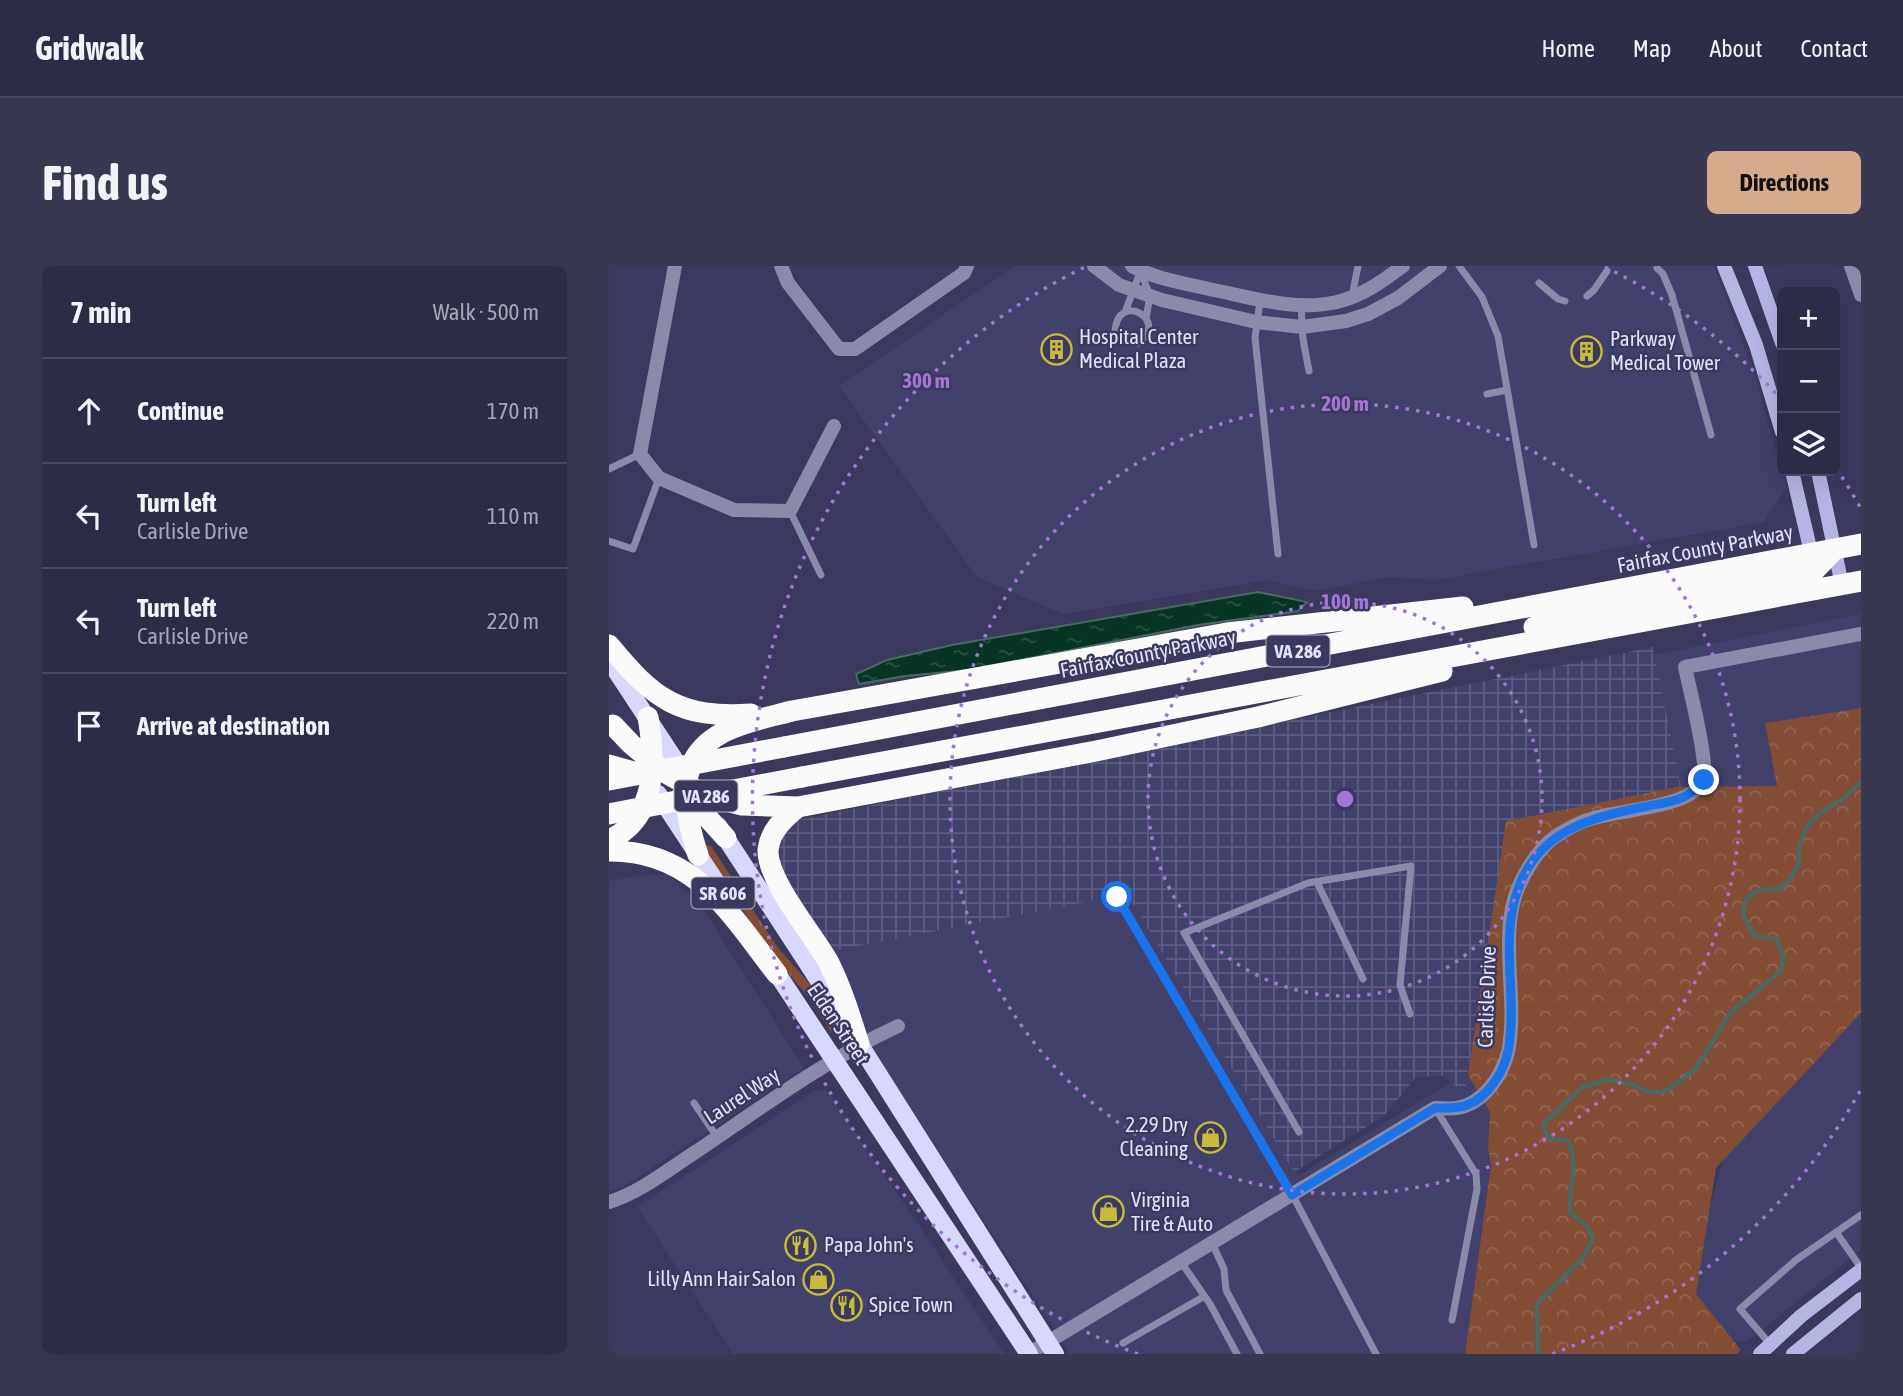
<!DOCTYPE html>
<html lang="en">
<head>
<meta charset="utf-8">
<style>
  body { margin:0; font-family:"Asap Condensed",sans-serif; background:#383851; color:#f1f3f6 }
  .controls { position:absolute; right:21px; top:21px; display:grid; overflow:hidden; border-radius:10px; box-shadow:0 7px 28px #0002 }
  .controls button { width:63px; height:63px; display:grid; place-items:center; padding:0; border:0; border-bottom:2px solid #48485f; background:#2c2c46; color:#f1f3f6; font:35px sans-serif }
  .stop { position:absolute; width:21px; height:21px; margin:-16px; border:5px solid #1a73e8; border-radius:50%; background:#fff }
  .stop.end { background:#1a73e8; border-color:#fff; box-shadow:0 2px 7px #0008 }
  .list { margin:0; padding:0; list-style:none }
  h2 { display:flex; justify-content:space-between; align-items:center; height:91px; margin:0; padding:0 28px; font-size:30px }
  h2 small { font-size:23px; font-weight:400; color:#a6a7b3 }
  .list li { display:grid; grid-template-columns:46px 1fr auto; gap:21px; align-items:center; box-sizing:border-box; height:105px; padding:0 28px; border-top:2px solid #48485f }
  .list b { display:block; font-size:26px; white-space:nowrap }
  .list p { margin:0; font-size:23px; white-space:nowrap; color:#a6a7b3 }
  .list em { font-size:23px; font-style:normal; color:#a6a7b3 }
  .icon { flex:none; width:38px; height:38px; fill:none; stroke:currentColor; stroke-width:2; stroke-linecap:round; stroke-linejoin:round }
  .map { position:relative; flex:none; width:1252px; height:1088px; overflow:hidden; border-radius:10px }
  header { display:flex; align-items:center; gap:42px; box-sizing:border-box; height:98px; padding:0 35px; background:#2c2c46; border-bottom:2px solid #48485f }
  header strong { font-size:33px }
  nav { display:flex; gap:38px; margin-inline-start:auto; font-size:24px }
  .intro { display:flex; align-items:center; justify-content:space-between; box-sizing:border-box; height:168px; padding:0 42px }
  h1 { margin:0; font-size:49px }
  .button { padding:18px 32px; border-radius:10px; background:#d6ab8b; color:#111; font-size:24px; font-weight:700 }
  main { display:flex; gap:42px; padding:0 42px }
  aside { flex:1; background:#2c2c46; border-radius:10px; box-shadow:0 7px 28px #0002 }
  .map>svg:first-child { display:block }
  .built { fill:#42416c }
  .industrial { fill:url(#industrial-grid) }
  .grass { fill:url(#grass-tufts) }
  .forest { fill:url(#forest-crowns) }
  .water { fill:url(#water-ripples); stroke:#486964; stroke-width:2 }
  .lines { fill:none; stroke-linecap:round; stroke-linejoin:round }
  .stream { stroke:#486964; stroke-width:4.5 }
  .lane { stroke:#8a8ba8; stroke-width:7 }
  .street { stroke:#8a8ba8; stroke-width:14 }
  .secondary { stroke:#b4b5e3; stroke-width:14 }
  .primary { stroke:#d7d8fc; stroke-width:18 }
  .highway { stroke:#fafafa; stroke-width:21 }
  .highway-bridge { stroke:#fafafa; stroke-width:21 }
  .route { stroke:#1a73e8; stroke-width:9 }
  .ring { fill:none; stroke:#a475d6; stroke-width:3.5; stroke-dasharray:3.5 7 }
  .labels { text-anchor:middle; stroke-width:5; stroke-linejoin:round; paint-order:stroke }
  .shield { fill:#3b3a5e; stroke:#afb0ca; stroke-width:2 }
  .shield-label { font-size:19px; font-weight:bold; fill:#e1e2f8 }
  .poi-label { font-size:21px; fill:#e1e2f8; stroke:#3b3a5e; text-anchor:start }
  .street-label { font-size:21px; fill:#e1e2f8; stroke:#3b3a5e }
  .centre { fill:#a475d6; stroke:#3b3a5e; stroke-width:3.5 }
  .ring-label { font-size:21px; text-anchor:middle; font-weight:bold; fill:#a475d6; stroke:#3b3a5e; stroke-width:5; stroke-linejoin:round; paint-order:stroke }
</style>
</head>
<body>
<header>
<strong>Gridwalk</strong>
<nav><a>Home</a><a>Map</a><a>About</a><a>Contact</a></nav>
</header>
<div class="intro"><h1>Find us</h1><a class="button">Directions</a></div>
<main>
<aside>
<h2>7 min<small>Walk · 500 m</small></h2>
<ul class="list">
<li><svg class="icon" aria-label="ahead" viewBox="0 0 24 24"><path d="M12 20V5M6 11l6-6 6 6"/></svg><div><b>Continue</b></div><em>170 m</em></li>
<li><svg class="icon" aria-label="left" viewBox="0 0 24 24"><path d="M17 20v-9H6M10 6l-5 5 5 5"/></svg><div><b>Turn left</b><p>Carlisle Drive</p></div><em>110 m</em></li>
<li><svg class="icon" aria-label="left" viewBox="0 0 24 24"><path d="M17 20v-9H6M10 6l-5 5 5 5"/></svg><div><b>Turn left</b><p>Carlisle Drive</p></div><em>220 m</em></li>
<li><svg class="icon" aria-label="arrive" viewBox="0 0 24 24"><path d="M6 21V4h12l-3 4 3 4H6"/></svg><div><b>Arrive at destination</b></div></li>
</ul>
</aside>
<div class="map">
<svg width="1252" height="1088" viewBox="0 0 1252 1088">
  <defs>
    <pattern id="industrial-grid" width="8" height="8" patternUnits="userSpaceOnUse" patternTransform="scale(1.75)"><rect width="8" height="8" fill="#42416c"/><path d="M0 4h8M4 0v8" fill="none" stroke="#5d5c82"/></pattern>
    <pattern id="grass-tufts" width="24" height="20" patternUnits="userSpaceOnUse" patternTransform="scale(1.75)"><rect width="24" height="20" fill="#824c35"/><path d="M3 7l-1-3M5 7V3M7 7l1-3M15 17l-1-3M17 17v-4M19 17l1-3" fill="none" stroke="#936653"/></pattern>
    <pattern id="forest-crowns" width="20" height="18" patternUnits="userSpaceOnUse" patternTransform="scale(1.75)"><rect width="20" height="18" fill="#824c35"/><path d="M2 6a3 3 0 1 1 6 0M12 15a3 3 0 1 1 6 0" fill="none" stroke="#936653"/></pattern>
    <pattern id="water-ripples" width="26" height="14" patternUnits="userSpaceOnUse" patternTransform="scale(1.75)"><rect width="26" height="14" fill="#063524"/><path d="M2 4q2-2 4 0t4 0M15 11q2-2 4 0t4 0" fill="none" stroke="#2a5245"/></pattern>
  </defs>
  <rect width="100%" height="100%" fill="#3b3a5e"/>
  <path class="built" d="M406,0H1105L1146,110L1177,222L1155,256L826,314L782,311L704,325L658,314L454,348L368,311L230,120Z
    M1252,348V442L1156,457L1168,520L1068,521L1044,389Z
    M36,609H60L92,640L195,802L14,921L0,926V615Z
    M517,625L689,910L858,806L881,846L879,881L882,899L856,1088H461L437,1049L199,690Z
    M1252,740V984L1139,1075L1059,1077L1126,857Z
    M217,824L304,951L395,1088H125L28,941L205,825Z"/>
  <path class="industrial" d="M1044,381L1072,521L906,553L855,827L834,810L807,811L776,849L685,906L518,628L217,686L166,606L163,576L184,555Z"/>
  <path class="grass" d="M97,579L102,580L169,682L201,718L228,762L229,771L222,766L202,734L162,687L95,585Z"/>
  <path class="forest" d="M1252,442V747L1107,902L1087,1028L1132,1084L1128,1088H856L882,899L879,882L881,846L859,809L897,555L1068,521L1168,520L1156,457Z"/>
  <path class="water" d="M649,326L698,336L689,345L589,359L360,404L296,410L250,418L247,408L278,394L343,379Z"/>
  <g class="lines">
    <path class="stream" d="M929,1088L928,1038L973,993L984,973L978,960L961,947C959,924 972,895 958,874L942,873L934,863L936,856L974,821L999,813L1024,819L1043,827L1057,825L1086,804L1121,747L1172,705L1175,692L1168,673L1146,670C1142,664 1137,656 1135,649C1130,626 1155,621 1171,623L1181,614L1190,597V582L1196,563L1211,547L1234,533L1252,516"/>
    <path class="lane" d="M850,0L873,31L889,70L925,279
      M1048,2L1054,8L1063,29L1102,169
      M532,6L541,30L537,52
      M930,17L949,33L956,35
      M743,30L749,0
      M978,30L985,24L998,5
      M651,35L646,72L669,288
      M692,39L694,73L700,105
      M516,46L532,4
      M506,65C509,24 562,55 529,77
      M878,128L898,124
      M0,203L31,188
      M181,245L212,309
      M0,275L24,283L50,212
      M708,616L754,713
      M508,631L683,928L767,1088
      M85,837L108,871
      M826,842L867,908L868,923L843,1054
      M690,866L575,667L699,617L802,600L791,719L801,748
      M1227,966L1252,1002
      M603,977L615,1003L617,1024L651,1088
      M572,996L601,1038L628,1088
      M514,1077L594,1031
      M1161,1078L1131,1043L1187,994L1252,949"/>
    <path class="street" d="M66,0L31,188L50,212L125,244L181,245L225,160
      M172,0L179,17L230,83H246L355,7L358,0
      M485,0L510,19L553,34L647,56L693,61L737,55L759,48L789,32L831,0
      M523,0C547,13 574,17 600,23C641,31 687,46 728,36C753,30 774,15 794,0
      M1242,0L1252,29
      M0,936C32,926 60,903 88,885C153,841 218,793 289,760
      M419,1088L826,842C833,842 841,843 848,842C874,838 893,810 899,786C910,736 889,669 909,622C917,604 930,582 947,570C958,563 972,555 985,552C1011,544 1081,541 1094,516C1101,501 1080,421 1076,401L1252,368"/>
    <path class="secondary" d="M1115,0L1147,79L1173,166
      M1146,0L1173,77
      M1183,205L1204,295
      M1209,205L1233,319
      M1151,1088L1192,1050L1252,1004
      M1184,1088L1252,1033"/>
    <path class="primary" d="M0,394L77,511
      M49,528L122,639
      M109,560L220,730L446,1088
      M161,697L420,1088"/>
    <path class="highway" d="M925,361L1206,304L1226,283
      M0,379C44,433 71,453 142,448
      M4,459L22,478L57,507L98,530L133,539L189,541L487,485L649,451L833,405
      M175,481L1252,278
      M0,499L39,510
      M193,511L1252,315
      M72,531L98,551L117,572
      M189,541C175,552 161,565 159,584C158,615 204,668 220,697C233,723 241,750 250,778
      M0,574C48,552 47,496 39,451
      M0,585C86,584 121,648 168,708
      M89,589C74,543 64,492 115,466C136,455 161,451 183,445L618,367L854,341"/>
    <path class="highway-bridge" d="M0,514L175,481
      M0,548L193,511"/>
  </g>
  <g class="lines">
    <path class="route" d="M508,631L683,929L826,842C837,842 848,843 858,839C878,832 895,806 899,785C909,736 891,676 908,626C928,564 983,551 1039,540C1063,535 1078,535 1095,514"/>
  </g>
  <g class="ring">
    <circle cx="736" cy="533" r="197"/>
    <circle cx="736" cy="533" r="395"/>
    <path d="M1251 825A592 592 0 0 1 943 1088M529 1088A592 592 0 0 1 476 1M996 1A592 592 0 0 1 1172 133M1227 202A592 592 0 0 1 1251 241"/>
  </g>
  <defs>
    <symbol id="building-ring" viewBox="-11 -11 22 22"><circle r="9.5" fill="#3b3a5e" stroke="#c8bb3b" stroke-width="1.5"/><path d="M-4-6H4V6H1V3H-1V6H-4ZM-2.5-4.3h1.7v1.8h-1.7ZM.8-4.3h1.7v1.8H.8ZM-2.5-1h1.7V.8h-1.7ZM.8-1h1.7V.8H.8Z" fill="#c8bb3b"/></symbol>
    <symbol id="shop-ring" viewBox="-11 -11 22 22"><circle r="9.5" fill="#3b3a5e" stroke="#c8bb3b" stroke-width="1.5"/><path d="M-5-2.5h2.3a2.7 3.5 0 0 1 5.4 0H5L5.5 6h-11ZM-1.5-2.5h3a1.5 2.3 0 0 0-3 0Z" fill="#c8bb3b"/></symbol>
    <symbol id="restaurant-ring" viewBox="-11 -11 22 22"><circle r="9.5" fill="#3b3a5e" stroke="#c8bb3b" stroke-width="1.5"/><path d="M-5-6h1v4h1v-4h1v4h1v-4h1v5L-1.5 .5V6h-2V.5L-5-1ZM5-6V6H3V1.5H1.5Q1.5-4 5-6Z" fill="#c8bb3b"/></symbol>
  </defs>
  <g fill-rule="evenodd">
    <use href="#building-ring" x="430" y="66" width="35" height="35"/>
    <use href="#building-ring" x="960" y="68" width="35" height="35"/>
    <use href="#shop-ring" x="584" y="854" width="35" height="35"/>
    <use href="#shop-ring" x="482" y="928" width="35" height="35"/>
    <use href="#restaurant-ring" x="174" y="962" width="35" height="35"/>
    <use href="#shop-ring" x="192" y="996" width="35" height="35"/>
    <use href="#restaurant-ring" x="220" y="1022" width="35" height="35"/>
  </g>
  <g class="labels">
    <g class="shield">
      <rect x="657.5" y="369.5" width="63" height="31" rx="5"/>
      <rect x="65.5" y="514.5" width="63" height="31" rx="5"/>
      <rect x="82.5" y="611.5" width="63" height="31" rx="5"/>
    </g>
    <g class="shield-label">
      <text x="689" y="392">VA 286</text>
      <text x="97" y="537">VA 286</text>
      <text x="114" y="634">SR 606</text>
    </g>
    <g class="poi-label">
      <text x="470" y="78">Hospital Center<tspan x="470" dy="24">Medical Plaza</tspan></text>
      <text x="1001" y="80">Parkway<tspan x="1001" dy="24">Medical Tower</tspan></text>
      <text x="579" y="866" text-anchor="end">2.29 Dry<tspan x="579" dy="24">Cleaning</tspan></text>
      <text x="522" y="941">Virginia<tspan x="522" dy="24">Tire &amp; Auto</tspan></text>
      <text x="215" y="986">Papa John's</text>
      <text x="187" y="1020" text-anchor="end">Lilly Ann Hair Salon</text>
      <text x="260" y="1046">Spice Town</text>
    </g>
    <g class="street-label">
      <text transform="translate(1096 283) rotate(-11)" y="7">Fairfax County Parkway</text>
      <text transform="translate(539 388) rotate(-11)" y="7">Fairfax County Parkway</text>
      <text transform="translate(878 731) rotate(-88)" y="7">Carlisle Drive</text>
      <text transform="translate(229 758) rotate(56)" y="7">Elden Street</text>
      <text transform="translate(133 830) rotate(-33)" y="7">Laurel Way</text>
    </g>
  </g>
  <circle cx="736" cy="533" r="10" class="centre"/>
  <g class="ring-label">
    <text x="317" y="122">300 m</text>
    <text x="736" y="145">200 m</text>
    <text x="736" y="343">100 m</text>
  </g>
</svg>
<div class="controls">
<button>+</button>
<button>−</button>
<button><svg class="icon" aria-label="layers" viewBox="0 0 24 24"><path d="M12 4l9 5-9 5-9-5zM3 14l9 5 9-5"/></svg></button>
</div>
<div class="stop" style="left:508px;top:631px"></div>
<div class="stop end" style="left:1095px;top:514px"></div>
</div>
</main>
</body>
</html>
